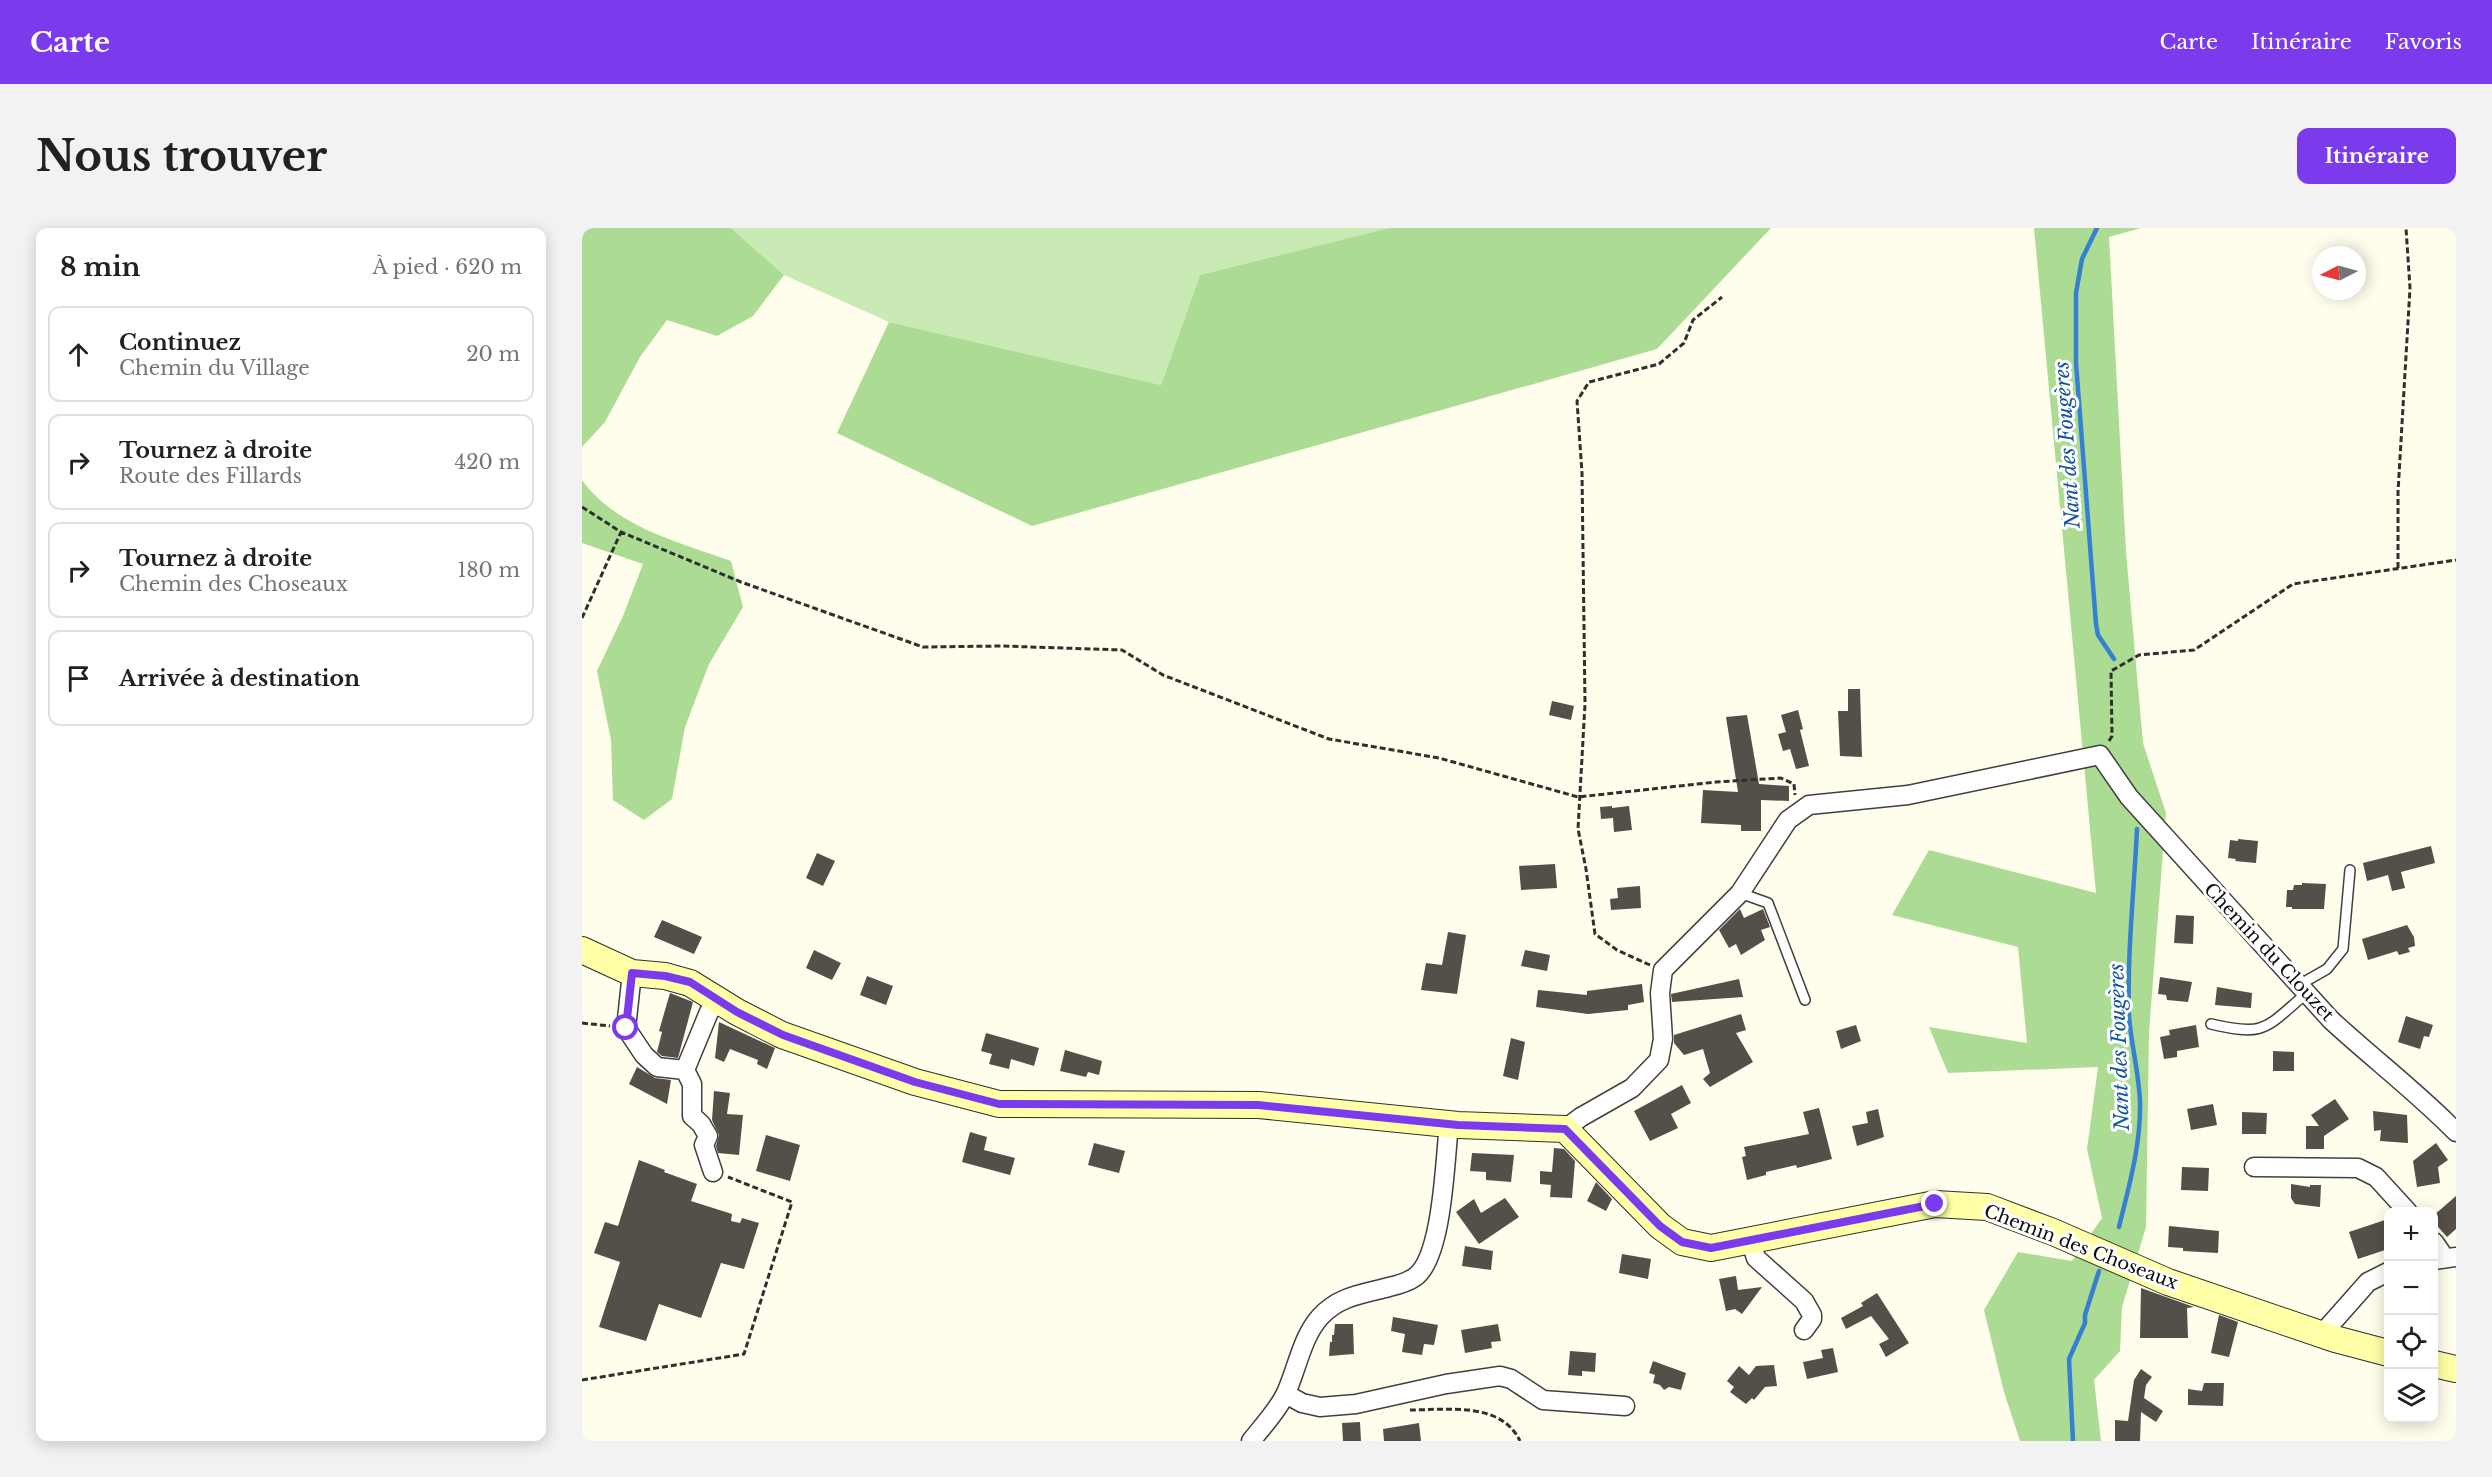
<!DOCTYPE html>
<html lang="fr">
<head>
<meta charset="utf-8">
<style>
  body { margin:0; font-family:"Libre Baskerville",serif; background:#f2f2f2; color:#202124 }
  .controls { position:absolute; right:18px; bottom:18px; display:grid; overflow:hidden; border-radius:12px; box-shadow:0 3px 15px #0003 }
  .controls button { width:54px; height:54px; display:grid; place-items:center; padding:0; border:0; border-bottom:2px solid #e0e0e0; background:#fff; color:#202124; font:30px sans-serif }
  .compass { position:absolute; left:1730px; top:18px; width:54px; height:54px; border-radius:50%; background:#fff; box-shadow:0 3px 15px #0003; rotate:264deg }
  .stop { position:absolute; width:18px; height:18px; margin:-14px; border:4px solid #7c3aed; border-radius:50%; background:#fff }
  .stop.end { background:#7c3aed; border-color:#fff; box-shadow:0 2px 6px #0008 }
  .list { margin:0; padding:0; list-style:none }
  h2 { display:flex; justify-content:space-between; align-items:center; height:78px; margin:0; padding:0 24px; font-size:26px }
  h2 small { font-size:20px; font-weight:400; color:#757577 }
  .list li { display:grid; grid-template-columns:39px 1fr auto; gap:18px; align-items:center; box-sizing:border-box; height:96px; margin:0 12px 12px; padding:0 12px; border:2px solid #e0e0e0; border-radius:12px }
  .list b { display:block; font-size:22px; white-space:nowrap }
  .list p { margin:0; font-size:20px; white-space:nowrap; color:#757577 }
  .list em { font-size:20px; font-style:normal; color:#757577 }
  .icon { flex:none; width:33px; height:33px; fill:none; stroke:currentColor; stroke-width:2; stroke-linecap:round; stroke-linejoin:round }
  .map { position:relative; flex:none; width:1874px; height:1213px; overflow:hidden; border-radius:12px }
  header { display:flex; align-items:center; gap:36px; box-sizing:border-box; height:84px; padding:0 30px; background:#7c3aed; color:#fff }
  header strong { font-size:28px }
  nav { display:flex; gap:33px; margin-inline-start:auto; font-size:21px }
  .intro { display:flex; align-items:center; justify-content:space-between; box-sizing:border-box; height:144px; padding:0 36px }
  h1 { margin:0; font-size:42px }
  .button { padding:15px 27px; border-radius:12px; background:#7c3aed; color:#fff; font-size:21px; font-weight:700 }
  main { display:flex; gap:36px; padding:0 36px }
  aside { flex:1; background:#fff; border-radius:12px; box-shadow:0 3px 15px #0003 }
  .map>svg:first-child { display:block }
  .green { fill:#caeab5 }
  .forest { fill:#acdb94 }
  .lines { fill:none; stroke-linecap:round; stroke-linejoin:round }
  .stream { stroke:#3580d0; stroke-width:4.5 }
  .building { fill:#554f49 }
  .lane-casing { stroke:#404040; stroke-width:12 }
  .street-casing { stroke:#404040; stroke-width:21 }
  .secondary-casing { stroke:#2f2f2f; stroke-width:28 }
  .path { stroke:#2f2f2f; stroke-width:3; stroke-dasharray:6 3; stroke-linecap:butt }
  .lane { stroke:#fff; stroke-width:9 }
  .street { stroke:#fff; stroke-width:18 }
  .secondary { stroke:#feffa7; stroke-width:26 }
  .route { stroke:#7c3aed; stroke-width:8 }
  .labels { text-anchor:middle; stroke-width:6; stroke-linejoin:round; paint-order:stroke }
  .street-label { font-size:18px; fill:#0d0d0d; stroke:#fff }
  .water-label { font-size:20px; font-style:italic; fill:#1353a1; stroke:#fff }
</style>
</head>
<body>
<header>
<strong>Carte</strong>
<nav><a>Carte</a><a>Itinéraire</a><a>Favoris</a></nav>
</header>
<div class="intro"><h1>Nous trouver</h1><a class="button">Itinéraire</a></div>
<main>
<aside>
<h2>8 min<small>À pied · 620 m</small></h2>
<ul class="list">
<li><svg class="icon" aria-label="ahead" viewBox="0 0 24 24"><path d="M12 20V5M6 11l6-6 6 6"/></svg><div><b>Continuez</b><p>Chemin du Village</p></div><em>20 m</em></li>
<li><svg class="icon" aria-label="right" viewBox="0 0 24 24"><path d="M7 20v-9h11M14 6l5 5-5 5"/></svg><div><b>Tournez à droite</b><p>Route des Fillards</p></div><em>420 m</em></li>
<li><svg class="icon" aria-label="right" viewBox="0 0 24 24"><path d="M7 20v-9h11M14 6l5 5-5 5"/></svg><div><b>Tournez à droite</b><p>Chemin des Choseaux</p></div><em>180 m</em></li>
<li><svg class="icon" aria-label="arrive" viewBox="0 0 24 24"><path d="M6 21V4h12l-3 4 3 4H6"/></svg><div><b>Arrivée à destination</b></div></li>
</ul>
</aside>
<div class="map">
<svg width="1874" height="1213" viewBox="0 0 1874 1213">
  <rect width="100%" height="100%" fill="#fffdec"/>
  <path class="green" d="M149,0H807L618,47L579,157L307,94L202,47Z"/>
  <path class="forest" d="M0,0H149L202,47L171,88L135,108L85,92L58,129L23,194L0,219Z
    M807,0H1189L1075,121L450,298L255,205L307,94L579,157L618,47Z
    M1452,0H1559L1527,9L1544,324L1561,515L1584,585L1567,804L1564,999L1540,1079L1538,1123L1512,1152L1519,1213H1438L1422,1164L1402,1082L1436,1024L1490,1033L1520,990L1505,921L1516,839L1366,845L1347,799L1445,815L1436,719L1310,687L1347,622L1514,665Z
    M0,252C34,299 96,314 149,333L161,379L127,436L103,499L90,571L62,592L31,572L29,512L15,443L41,388L61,336L0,315Z"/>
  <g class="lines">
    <path class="stream" d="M1515,0L1500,31L1494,65V135L1514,396L1516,407L1532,431
      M1537,999C1547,958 1559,917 1558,874C1557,845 1549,816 1547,788C1545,726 1552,663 1555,601
      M1491,1213L1487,1131L1503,1095V1087L1517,1043"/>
  </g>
  <path class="building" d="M1266,461H1278L1280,529L1258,528L1256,483H1266Z
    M970,473L992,478L989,492L967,487Z
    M1216,482L1221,501L1218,502L1227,538L1214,541L1208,521L1201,523L1196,506L1204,504L1199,487Z
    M1165,487L1177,556L1207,558V573L1179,572V603H1159V597L1119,595L1121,562L1156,564L1144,489Z
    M1030,578V580L1047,578L1050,602L1032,604L1031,590L1019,591L1018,579Z
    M1656,611L1676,613L1674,635L1653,633L1654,631L1646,630L1648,612L1656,613Z
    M1849,618L1853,635L1819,644L1823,660L1810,663L1806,647L1785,653L1781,635Z
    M235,625L253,633L241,658L224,650Z
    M973,636L975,660L939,662L937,638Z
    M1720,655L1744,656L1742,681H1710V679H1704L1705,662H1711L1712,657H1720Z
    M1058,658L1059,680L1029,682L1028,671L1036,670L1035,660Z
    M1158,681L1162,690L1181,681L1188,699L1179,702L1183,712L1159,727L1154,716L1147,720L1137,702Z
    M1594,687L1612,688L1611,716L1592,715Z
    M80,692L120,709L112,726L72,709Z
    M1825,697L1832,709L1833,718L1826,720L1828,724L1817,727L1815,723L1786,732L1780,711Z
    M866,704L884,707L875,766L839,762L844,735L860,737Z
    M232,722L259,735L250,752L224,740Z
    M943,722L968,727L965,743L939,738Z
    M285,748L311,758L304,777L278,767Z
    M1578,749L1610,754L1606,774L1585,772L1584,767L1576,766Z
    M1157,751L1161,769L1090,774L1089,766Z
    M1060,756L1062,774L1046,777V782L1006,786L954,779L956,762L1005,767V763Z
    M1635,759L1670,765L1669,780L1633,777Z
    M88,765L111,774L96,830L80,828L75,824L80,804L77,803Z
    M1159,786L1164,802L1154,805L1171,834L1128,859L1121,851L1128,845L1121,821L1102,827L1092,815V807Z
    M1824,788L1851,797L1847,809L1842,808L1838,821L1816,814Z
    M137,794L193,820L185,841L175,836L176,832L148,821L142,834L133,830Z
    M1274,797L1279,813L1259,821L1254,803Z
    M1614,797L1617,819L1595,823V829L1582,831L1578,809L1588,807L1587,802Z
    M404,805L457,820L452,838L429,831L427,841L407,836L410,826L399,823Z
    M929,810L943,814L936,852L921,848Z
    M483,822L520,833L517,847L506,844L504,849L478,843Z
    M1691,823L1712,824V843H1691Z
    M55,839L73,850L89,852L85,876L47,856Z
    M1100,857L1109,875L1089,886L1096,900L1068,913L1052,883Z
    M132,863L148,865L145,886L161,887L157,927L136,925L134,918L137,907L130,892Z
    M1753,871L1767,891L1742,908V921H1724V898H1737L1729,887Z
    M1631,876L1635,897L1609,902L1605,881Z
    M1237,880L1250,931L1215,940L1214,937L1184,944V947L1165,952L1160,929L1164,928L1162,919L1227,906L1221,884Z
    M1296,881L1302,909L1275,918L1270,898L1286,895L1284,884Z
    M1791,883L1825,887L1826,915L1798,913L1799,902L1792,903Z
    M1660,884L1685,885L1684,906H1660Z
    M388,904L405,909L402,922L433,930L428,947L380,934Z
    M184,907L218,917L208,953L174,943Z
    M512,915L543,923L537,945L506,937Z
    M1854,915L1866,932L1856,939L1858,955L1835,959L1831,933Z
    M972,920L982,921L993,933L990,970L968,969L969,957L958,956V943L970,944Z
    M890,925L932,927L929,954L904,952V944L888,943Z
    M57,932L83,942L82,944L115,956L109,973L150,986L149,993L158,995L160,990L177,995L162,1041L139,1035L119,1090L77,1076L64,1113L17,1099L38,1034L12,1025L23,994L36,998Z
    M1600,939L1627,940L1626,963L1599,962Z
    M1014,954L1030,971L1024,983L1005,973Z
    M1709,956L1728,959V957H1739L1738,979L1713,976L1709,970Z
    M1874,968V1001L1865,1009L1851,993V988Z
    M923,970L937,989L897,1016L874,984L892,971L899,985Z
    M1806,991V1021L1776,1031L1767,1004Z
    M1587,998L1637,1003L1636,1025L1601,1023V1020L1586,1019Z
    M883,1018L911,1023L909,1042L880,1038Z
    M1040,1026L1069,1031L1066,1051L1037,1045Z
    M1154,1048L1156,1062L1180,1059L1160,1086L1153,1081L1144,1083L1137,1051Z
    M1559,1060L1612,1079L1605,1080L1606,1110H1558Z
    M1295,1065L1327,1115L1304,1129L1297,1116L1307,1111L1289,1088L1264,1101L1259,1090L1281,1078L1279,1075Z
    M1637,1087L1656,1094L1647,1129L1629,1125Z
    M811,1089L856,1097L852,1117L842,1116L840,1127L820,1124L823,1106L809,1103Z
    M753,1096H771L772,1126L747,1128L748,1114H750V1107H752Z
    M916,1096L919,1113L909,1114L910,1120L883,1125L879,1102Z
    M1251,1120L1256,1144L1225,1151L1221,1134L1241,1130L1239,1122Z
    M988,1123L1014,1125L1013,1144L1000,1143V1148L986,1147Z
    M1071,1133L1104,1145L1099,1162L1087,1159L1082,1162L1078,1157L1071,1155L1073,1147L1067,1145Z
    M1192,1137L1195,1158L1183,1159L1172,1172L1170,1170L1164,1176L1148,1164L1152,1159L1145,1153L1157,1138L1167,1147L1174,1138Z
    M1559,1141L1570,1149L1564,1157L1562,1170L1581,1183L1574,1194L1559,1184L1558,1213H1533V1192L1546,1193L1552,1152Z
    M1622,1155H1642L1641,1178L1606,1177V1161L1620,1163Z
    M778,1194L779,1213H761L760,1195Z
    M837,1195L839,1213H802L801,1201Z"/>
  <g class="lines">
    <defs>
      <path id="lane" d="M1158,665L1186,675L1223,772
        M1717,757L1745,741L1761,721L1768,642
        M1629,796C1685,809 1683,800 1725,765"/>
      <path id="street" d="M50,745L44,800L62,827L75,839L103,842L127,784L137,772
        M103,842L110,856V888L119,896L126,908L122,917L131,944
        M983,901L999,889L1050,860L1077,832L1081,811L1078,765L1081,742L1158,665L1206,592L1227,577L1326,567L1518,527L1547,569L1749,792C1790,830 1835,864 1874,904
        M1672,939L1776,940L1794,949L1826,984
        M1169,1014L1174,1030L1222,1073L1230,1087V1091L1222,1102
        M1852,1014L1863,1030
        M1852,1032L1874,1029
        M1740,1106L1786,1054L1806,1044
        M704,1166L720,1175L738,1179L774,1176L864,1156L918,1148L929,1151L961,1172L1043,1178
        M669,1213C681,1198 696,1182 704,1165C715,1141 720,1109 738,1089C757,1068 781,1066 807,1059C816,1057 826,1054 833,1049C861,1029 863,930 867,896"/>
      <path id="secondary" d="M0,722L50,745L83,748L108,755L155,784L200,807L333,854L417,876L677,877L876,897L983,901L1078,998L1100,1014L1129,1020L1353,976L1405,979L1471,1004L1586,1054L1753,1111L1806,1125
        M1852,1136L1874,1141"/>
    </defs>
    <use href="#lane" class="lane-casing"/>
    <use href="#street" class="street-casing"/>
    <use href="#secondary" class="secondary-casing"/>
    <path class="path" d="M0,279L39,304L159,354L341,419L420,418L540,422L581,447L747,511L857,530L996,569L1134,554L1199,550L1212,556L1213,567
      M1816,340V264L1828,60L1824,0
      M0,390L39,304
      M1527,513L1530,508L1529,443L1557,427L1612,422L1711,356L1874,332
      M1068,737L1035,722L1013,706L1004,641L996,601L1003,476L1000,245L995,173L1007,154L1077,136L1102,115L1111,92L1140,69
      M0,795L28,798
      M0,1152L162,1126L210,974L146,949
      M828,1182C864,1182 919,1173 938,1213"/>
    <use href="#lane" class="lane"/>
    <use href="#street" class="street"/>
    <use href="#secondary" class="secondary"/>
  </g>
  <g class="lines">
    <path class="route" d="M44,800L50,745L83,748L108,754L155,784L201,807L333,854L417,876L676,877L876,897L983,901L1078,998L1100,1014L1129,1020L1353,976"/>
  </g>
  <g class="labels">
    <g class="street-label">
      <text transform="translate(1687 724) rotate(47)" y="6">Chemin du Clouzet</text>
      <text transform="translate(1499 1019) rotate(21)" y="6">Chemin des Choseaux</text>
    </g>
    <g class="water-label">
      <text transform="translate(1485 217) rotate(-94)" y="7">Nant des Fougères</text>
      <text transform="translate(1537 819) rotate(-92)" y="7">Nant des Fougères</text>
    </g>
  </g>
</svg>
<div class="controls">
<button>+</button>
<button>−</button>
<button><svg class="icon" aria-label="locate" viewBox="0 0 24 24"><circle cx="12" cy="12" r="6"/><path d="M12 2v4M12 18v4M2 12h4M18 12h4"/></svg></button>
<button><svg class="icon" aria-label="layers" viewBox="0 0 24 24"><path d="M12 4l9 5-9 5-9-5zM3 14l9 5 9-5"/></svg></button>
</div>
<svg class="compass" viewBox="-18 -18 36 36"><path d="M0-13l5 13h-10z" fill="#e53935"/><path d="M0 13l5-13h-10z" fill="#757577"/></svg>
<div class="stop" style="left:44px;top:800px"></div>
<div class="stop end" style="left:1353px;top:976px"></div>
</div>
</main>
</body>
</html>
